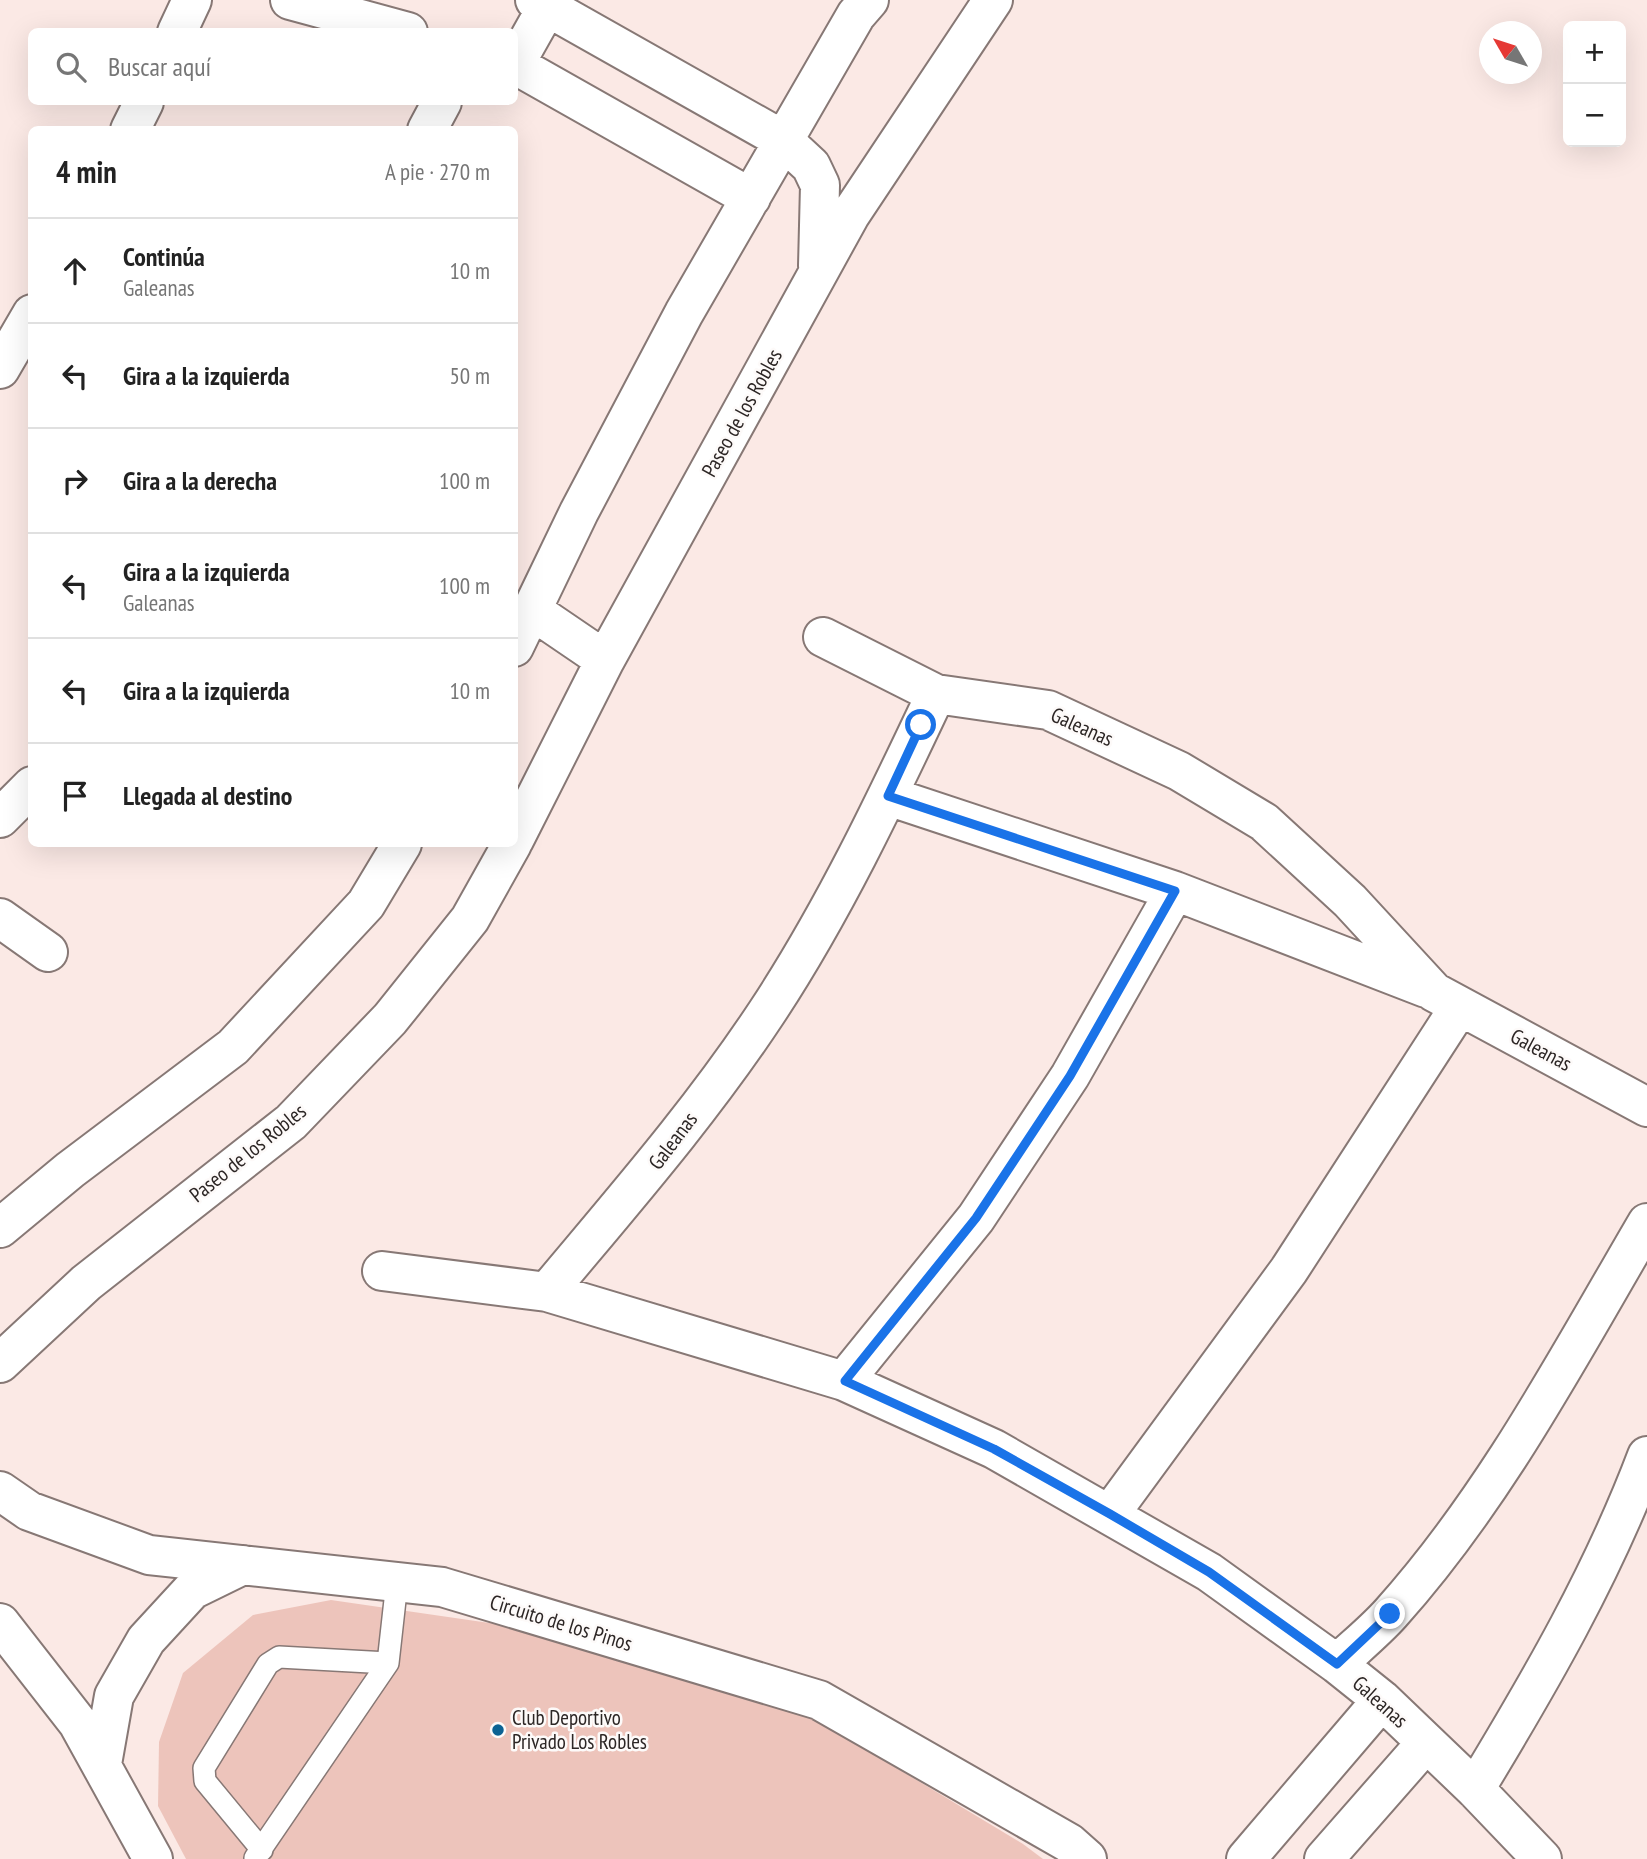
<!DOCTYPE html>
<html lang="es">
<head>
<meta charset="utf-8">
<style>
  body { margin:0; font-family:"PT Sans Narrow",sans-serif; background:#f2f2f2; color:#222 }
  .controls { position:absolute; right:21px; top:21px; display:grid; overflow:hidden; border-radius:10px; box-shadow:0 7px 28px #0002 }
  .controls button { width:63px; height:63px; display:grid; place-items:center; padding:0; border:0; border-bottom:2px solid #e0e0e0; background:#fff; color:#222; font:35px sans-serif }
  .compass { position:absolute; left:1479px; top:21px; width:63px; height:63px; border-radius:50%; background:#fff; box-shadow:0 7px 28px #0002; rotate:309deg }
  .stop { position:absolute; width:21px; height:21px; margin:-16px; border:5px solid #1a73e8; border-radius:50%; background:#fff }
  .stop.end { background:#1a73e8; border-color:#fff; box-shadow:0 2px 7px #0008 }
  .list { margin:0; padding:0; list-style:none }
  h2 { display:flex; justify-content:space-between; align-items:center; height:91px; margin:0; padding:0 28px; font-size:30px }
  h2 small { font-size:23px; font-weight:400; color:#767676 }
  .list li { display:grid; grid-template-columns:46px 1fr auto; gap:21px; align-items:center; box-sizing:border-box; height:105px; padding:0 28px; border-top:2px solid #e0e0e0 }
  .list b { display:block; font-size:26px; white-space:nowrap }
  .list p { margin:0; font-size:23px; white-space:nowrap; color:#767676 }
  .list em { font-size:23px; font-style:normal; color:#767676 }
  .icon { flex:none; width:38px; height:38px; fill:none; stroke:currentColor; stroke-width:2; stroke-linecap:round; stroke-linejoin:round }
  .map { position:relative; flex:none; width:1647px; height:1859px; overflow:hidden }
  .search { position:absolute; background:#fff; box-shadow:0 7px 28px #0002; left:28px; top:28px; width:490px; height:77px; display:flex; align-items:center; gap:18px; box-sizing:border-box; padding:0 24px; border-radius:10px; color:#767676; font-size:26px }
  .panel { position:absolute; background:#fff; box-shadow:0 7px 28px #0002; left:28px; top:126px; width:490px; height:721px; border-radius:10px }
  .map>svg:first-child { display:block }
  .green { fill:#edc4bb }
  .lines { fill:none; stroke-linecap:round; stroke-linejoin:round }
  .lane-casing { stroke:#877875; stroke-width:24 }
  .street-casing { stroke:#877875; stroke-width:42 }
  .lane { stroke:#fff; stroke-width:21 }
  .street { stroke:#fff; stroke-width:38 }
  .route { stroke:#1a73e8; stroke-width:9 }
  .poi-dot { fill:#0c6293; stroke:#fdfaf9; stroke-width:2.5 }
  .labels { text-anchor:middle; stroke-width:5; stroke-linejoin:round; paint-order:stroke }
  .street-label { font-size:21px; fill:#2c2625; stroke:#fdfaf9 }
  .poi-label { font-size:21px; fill:#2c2625; stroke:#fdfaf9; text-anchor:start }
</style>
</head>
<body>
<div class="map">
<svg width="1647" height="1859" viewBox="0 0 1647 1859">
  <rect width="100%" height="100%" fill="#fbe9e5"/>
  <path class="green" d="M331,1600L510,1626L812,1717L1023,1844L1043,1859H186L158,1806L159,1742L183,1673L253,1615Z"/>
  <g class="lines">
    <defs>
      <path id="lane" d="M262,1850L205,1781L204,1768L268,1664L279,1657L388,1663
        M255,1858L388,1663L397,1582"/>
      <path id="street" d="M290,0L408,32
        M535,0L783,140L811,166L820,185L818,266
        M177,32L192,0
        M514,64L751,198
        M515,64L547,7
        M130,130L144,102
        M427,130L442,102
        M0,369L32,314
        M533,611L605,660
        M823,637L936,694
        M514,647L579,512L684,313L856,15L869,0
        M888,796L1175,891L1426,988
        M0,818L32,786
        M514,840L605,660L850,215L993,0
        M0,918L48,952
        M0,1228L70,1170L233,1047L366,904L402,844
        M382,1271L547,1292L844,1381L994,1449L1209,1572L1337,1664L1382,1700L1475,1789L1542,1859
        M547,1292C623,1201 701,1112 767,1012C833,912 885,802 936,694L1048,710L1179,771L1264,822L1350,901L1434,992L1647,1107
        M0,1363L86,1283L291,1122L390,1019L470,919L512,844
        M844,1381L976,1218L1070,1076L1175,891
        M0,1491L29,1511L149,1555L442,1587L819,1700L1069,1843L1087,1859
        M1110,1514L1289,1270L1460,1006
        M0,1623L78,1723L153,1859
        M1337,1664C1355,1647 1375,1631 1391,1613C1495,1497 1569,1356 1647,1223
        M102,1764L114,1696L146,1640L192,1590L243,1565
        M1475,1789C1541,1680 1602,1575 1647,1456
        M1246,1859L1382,1700
        M1324,1859L1425,1744"/>
    </defs>
    <use href="#lane" class="lane-casing"/>
    <use href="#street" class="street-casing"/>
    <use href="#lane" class="lane"/>
    <use href="#street" class="street"/>
  </g>
  <g class="lines">
    <path class="route" d="M921,725L888,796L1175,891L1070,1076L976,1218L845,1381L994,1449L1110,1514L1209,1572L1337,1664L1390,1614"/>
  </g>
  <circle class="poi-dot" cx="498" cy="1730" r="7"/>
  <g class="labels">
    <g class="street-label">
      <text transform="translate(742 413) rotate(-61)" y="7">Paseo de los Robles</text>
      <text transform="translate(1082 727) rotate(24)" y="7">Galeanas</text>
      <text transform="translate(1541 1050) rotate(28)" y="7">Galeanas</text>
      <text transform="translate(673 1141) rotate(-53)" y="7">Galeanas</text>
      <text transform="translate(248 1153) rotate(-39)" y="7">Paseo de los Robles</text>
      <text transform="translate(561 1623) rotate(17)" y="7">Circuito de los Pinos</text>
      <text transform="translate(1380 1702) rotate(42)" y="7">Galeanas</text>
    </g>
    <g class="poi-label">
      <text x="512" y="1725">Club Deportivo<tspan x="512" dy="24">Privado Los Robles</tspan></text>
    </g>
  </g>
</svg>
<div class="controls">
<button>+</button>
<button>−</button>
</div>
<svg class="compass" viewBox="-18 -18 36 36"><path d="M0-13l5 13h-10z" fill="#e53935"/><path d="M0 13l5-13h-10z" fill="#767676"/></svg>
<div class="stop" style="left:921px;top:725px"></div>
<div class="stop end" style="left:1390px;top:1614px"></div>
<div class="search"><svg class="icon" aria-label="search" viewBox="0 0 24 24"><circle cx="10" cy="10" r="6"/><path d="M15 15l6 6"/></svg>Buscar aquí</div>
<section class="panel">
<h2>4 min<small>A pie · 270 m</small></h2>
<ul class="list">
<li><svg class="icon" aria-label="ahead" viewBox="0 0 24 24"><path d="M12 20V5M6 11l6-6 6 6"/></svg><div><b>Continúa</b><p>Galeanas</p></div><em>10 m</em></li>
<li><svg class="icon" aria-label="left" viewBox="0 0 24 24"><path d="M17 20v-9H6M10 6l-5 5 5 5"/></svg><div><b>Gira a la izquierda</b></div><em>50 m</em></li>
<li><svg class="icon" aria-label="right" viewBox="0 0 24 24"><path d="M7 20v-9h11M14 6l5 5-5 5"/></svg><div><b>Gira a la derecha</b></div><em>100 m</em></li>
<li><svg class="icon" aria-label="left" viewBox="0 0 24 24"><path d="M17 20v-9H6M10 6l-5 5 5 5"/></svg><div><b>Gira a la izquierda</b><p>Galeanas</p></div><em>100 m</em></li>
<li><svg class="icon" aria-label="left" viewBox="0 0 24 24"><path d="M17 20v-9H6M10 6l-5 5 5 5"/></svg><div><b>Gira a la izquierda</b></div><em>10 m</em></li>
<li><svg class="icon" aria-label="arrive" viewBox="0 0 24 24"><path d="M6 21V4h12l-3 4 3 4H6"/></svg><div><b>Llegada al destino</b></div></li>
</ul>
</section>
</div>
</body>
</html>
